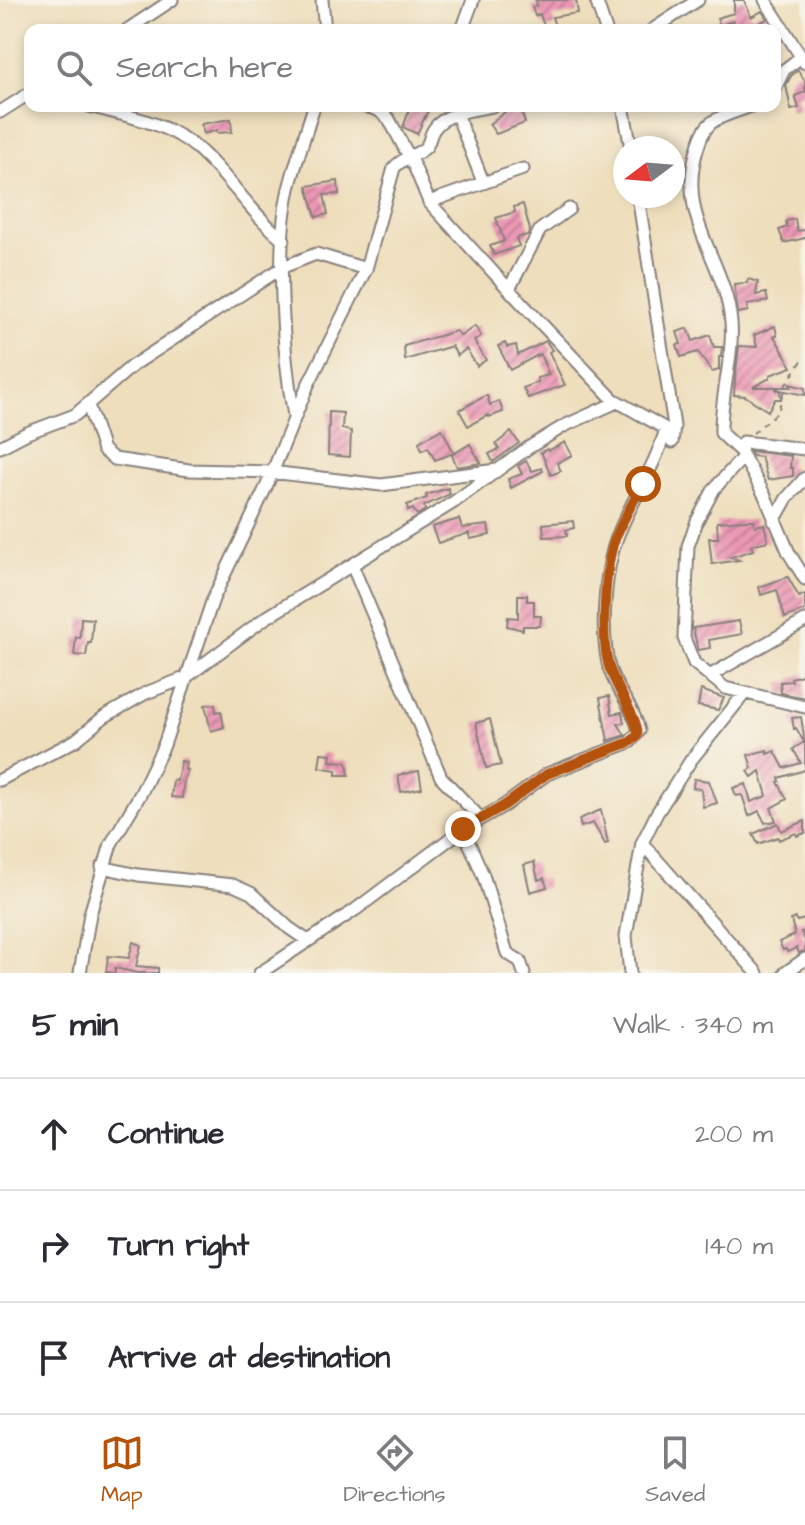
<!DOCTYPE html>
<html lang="en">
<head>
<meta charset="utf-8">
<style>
  body { margin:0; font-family:"Architects Daughter",sans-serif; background:#f2f2f3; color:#2b2b33 }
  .compass { position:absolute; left:613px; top:136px; width:72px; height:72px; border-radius:50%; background:#fff; box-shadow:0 4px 12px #0003; rotate:254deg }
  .stop { position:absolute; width:24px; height:24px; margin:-18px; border:6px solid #b45309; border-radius:50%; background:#fff }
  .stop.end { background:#b45309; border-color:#fff; box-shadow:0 2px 8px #0008 }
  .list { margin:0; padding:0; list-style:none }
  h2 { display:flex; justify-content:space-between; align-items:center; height:104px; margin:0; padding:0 32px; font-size:34px }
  h2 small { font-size:26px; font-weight:400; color:#7c7c81 }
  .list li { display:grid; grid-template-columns:52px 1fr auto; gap:24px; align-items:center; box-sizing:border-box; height:112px; padding:0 32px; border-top:2px solid #e1e1e2 }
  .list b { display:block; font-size:30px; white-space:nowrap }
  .list em { font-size:26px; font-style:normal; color:#7c7c81 }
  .icon { flex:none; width:44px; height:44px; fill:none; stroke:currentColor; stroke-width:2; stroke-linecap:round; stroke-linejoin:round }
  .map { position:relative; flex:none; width:805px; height:973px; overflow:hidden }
  .search { position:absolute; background:#fff; box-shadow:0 4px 12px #0003; left:24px; right:24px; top:24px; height:88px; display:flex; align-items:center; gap:20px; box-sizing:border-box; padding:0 28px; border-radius:16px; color:#7c7c81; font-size:30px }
  .sheet { height:440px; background:#fff }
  nav { display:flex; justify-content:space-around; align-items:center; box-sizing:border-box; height:112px; border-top:2px solid #e1e1e2; background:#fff; font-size:22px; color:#7c7c81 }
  nav a { display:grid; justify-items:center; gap:4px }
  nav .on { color:#b45309 }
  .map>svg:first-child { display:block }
  .building { fill:url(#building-hatch) }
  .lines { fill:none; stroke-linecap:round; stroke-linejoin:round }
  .street-casing { stroke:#88807c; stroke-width:15 }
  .path { stroke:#88807c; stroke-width:2; stroke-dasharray:6 6; stroke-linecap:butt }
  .street { stroke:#fff; stroke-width:11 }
  .route { stroke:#b45309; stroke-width:10 }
</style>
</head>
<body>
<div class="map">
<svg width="805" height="973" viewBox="0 0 805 973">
  <defs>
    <pattern id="building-hatch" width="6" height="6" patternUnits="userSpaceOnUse" patternTransform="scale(2)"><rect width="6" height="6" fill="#ec98b5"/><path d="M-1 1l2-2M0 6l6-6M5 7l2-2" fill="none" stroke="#bf7c94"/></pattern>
  </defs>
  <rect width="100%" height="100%" fill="#f7f3e8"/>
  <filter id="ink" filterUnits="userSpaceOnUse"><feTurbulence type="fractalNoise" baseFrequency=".0125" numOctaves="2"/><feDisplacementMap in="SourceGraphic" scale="16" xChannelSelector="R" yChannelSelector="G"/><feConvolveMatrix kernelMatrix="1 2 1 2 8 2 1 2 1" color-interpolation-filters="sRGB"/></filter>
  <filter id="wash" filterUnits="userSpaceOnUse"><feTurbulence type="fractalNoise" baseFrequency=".006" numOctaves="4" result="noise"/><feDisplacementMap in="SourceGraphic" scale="32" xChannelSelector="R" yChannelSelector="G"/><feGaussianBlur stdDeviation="1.8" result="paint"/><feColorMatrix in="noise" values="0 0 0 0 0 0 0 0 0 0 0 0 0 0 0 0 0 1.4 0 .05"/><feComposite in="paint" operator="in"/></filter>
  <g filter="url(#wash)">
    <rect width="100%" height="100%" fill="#eedebc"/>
    <g id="blocks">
      <path class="building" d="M536,0H576L578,13L552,17L555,26L548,28L544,26L540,14L535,16L532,7L537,5Z
        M734,0H744L751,17L762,11L767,19L746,30H739L733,21L720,25L717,18L734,13Z
        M798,70L805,81V92L795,96L799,108L791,110L786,85L791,76Z
        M411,106H430L417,134L403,127Z
        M520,107L525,123L496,134L489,124L505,112V110Z
        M231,119L232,132L217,133V130L204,134L201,124Z
        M338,181L339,194L324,195L328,214L316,217L307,186Z
        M523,204L530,230L528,235L516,238L519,246L494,255L490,246L504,241L496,218L515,212L514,207Z
        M795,219L797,231L805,230V238L784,243L779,230L787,227L786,221Z
        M748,279L758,282L756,295L766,293L768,301L747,305L748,311L738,313L734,284L747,283Z
        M475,326L481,336L474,341L486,360L477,366L466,349L457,356L452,346L405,360L404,346L456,331L461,336Z
        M775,326L777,335L774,336L792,367L770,375V378L753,387H776V390H779L777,387H791L790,384L805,388V395L780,390L781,399H775L768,411L745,396L734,395L735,380L739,346L757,347L754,335Z
        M688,328L693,341L710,335L714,347H722L721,357H719V370L712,372L698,352L681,357L677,345L681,344L677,332Z
        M546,341L552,350L549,352L565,385L528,398L523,388L538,382L537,378L549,375L540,354L510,370L498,346L505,343L507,347L516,345L518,355Z
        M487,395L490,405L499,401L503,412L489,417L488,415L468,426L459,410Z
        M329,412L343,413L342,429L351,431L350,457L328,455Z
        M442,429L454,453L435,460L428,447L422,450L419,442Z
        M511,432L519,443L493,462L489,454L499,449L496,444Z
        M565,442L572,455L557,463L561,471L551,475L541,452L547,449L548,451Z
        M470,444L481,463L457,467L452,455Z
        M750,451L791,456L790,468H793V476L768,480L761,457L753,456Z
        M526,461L532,471L542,468L543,471L511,488L508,479L522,474L518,466Z
        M448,488L450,494L424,506L425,510L417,515L413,509L408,511L407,505L427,498L426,495Z
        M459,519L462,528L488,525L490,535L470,539L469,533L438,543L432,527Z
        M744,520H754L755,526L764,524L768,541L751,545L753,550L731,557L739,560L712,564L709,538H718L717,522Z
        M573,521L574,528L566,530L567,536L544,537L543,524Z
        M788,577L799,597L805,594V610L785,618L777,590L761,595L759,587Z
        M518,595H527V601H534V616H541L540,626H523V630L507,626L508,617L518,618Z
        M81,618L93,619L91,643H88L86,656L74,655L76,637L80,638Z
        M739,621L742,634L709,640L710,648L698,650L693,628Z
        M805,674V698L781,693L780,682L792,681L791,678Z
        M701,690L724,698L718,710L698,706Z
        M609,696L612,714L622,712L624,723L618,724L625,735L608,741L600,698Z
        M215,704L216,712L221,711L224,727L211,731L205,705Z
        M801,717L805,742V770L779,778L780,781L778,782L787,799L771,808L776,821L765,823L759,811L749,816L742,795L736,796L733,788L746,784L751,802L767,796L760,771L752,777L748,771L752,768L748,755L767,750V754L775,751L784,768L801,763L793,749L804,742L796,728L794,729L792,718Z
        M490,719L501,765L486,768L476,723Z
        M321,753L331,754L330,761L347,762L349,775H336V770L319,767Z
        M181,761L186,762L185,770H188L184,780L182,798L171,797L173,780L177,781Z
        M419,771L422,788L401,792L398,775Z
        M694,779L709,781L717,803L703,807L701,789L693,788Z
        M601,810L608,843L605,844L593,823L581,827L579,819Z
        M805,821V833L797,836L796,833L779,840L778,837L758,844L753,834L778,823L781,831Z
        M534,862L538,880L544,878L547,887L530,892L524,865Z
        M795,918L797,921L805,919V931L801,932L805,940V951L799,953L797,948L787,952L786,949L783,950L779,942L795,935L791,920Z
        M133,942L141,945L136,966L158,968V973H138L115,968V973L106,972L108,956L129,958Z"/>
    </g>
  </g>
  <g filter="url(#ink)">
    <use href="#blocks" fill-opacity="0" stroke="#88807c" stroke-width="2"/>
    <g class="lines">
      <defs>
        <path id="street" d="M322,0L325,30
          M596,0L606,30
          M765,0L805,63
          M127,30L172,0
          M462,30L473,0
          M652,30L698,0
          M775,89L784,70L801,57
          M89,106C127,116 167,122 198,149C230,177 251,214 284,240
          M623,106L631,148
          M751,106C739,111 721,115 711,123C703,130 700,140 697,150C676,220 725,258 731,322C734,355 720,398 721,433L741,452L765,496L789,553L805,579
          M0,112L30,93
          M457,115L483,182
          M638,196L674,426L672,442
          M429,202L523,169
          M509,289L540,230L569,209
          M88,405L103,450L114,459L189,470L271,472L381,485L497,470
          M294,416C283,356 275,247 289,189C296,161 306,133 314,106
          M0,447L27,433L75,415L132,366L283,267L316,254L366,269
          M741,452L743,442L805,449
          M743,457L714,489L697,521L688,546L684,638L694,663L725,688L805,707
          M774,521L787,498L805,478
          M352,565L441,777L480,818
          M711,675L805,621
          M0,780L76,740L104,717L146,693L185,678L264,619L454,502L528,448L564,426L617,402
          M463,829L483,875L507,953L520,961L524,973
          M642,843L757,973
          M102,867L138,875L233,885L251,893L289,928L308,941
          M80,973L90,914L111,844L141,793L164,745L213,599L267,485L308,385L366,269L394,168C404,156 417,156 426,147C430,142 430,134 434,129C444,113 475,109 492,106
          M260,973L355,910L463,829L505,805L547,774L630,742L639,731C634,705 611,686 607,658C601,622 605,564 620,530C634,497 656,464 666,429L613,399L515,296L429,202L415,168L389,119L378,110L365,106
          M630,973L626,936L642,843L657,813L691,760L744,694
          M785,973L805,959"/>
      </defs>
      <use href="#street" class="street-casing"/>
      <path class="path" d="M753,433L778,412L785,386L805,356"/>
      <use href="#street" class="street"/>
    </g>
  </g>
  <g class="lines" filter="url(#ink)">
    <path class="route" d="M463,829L505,805L547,774L630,742L637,736C642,723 612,683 608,663C601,636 605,572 613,545C620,524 632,504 643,484"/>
  </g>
</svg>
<svg class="compass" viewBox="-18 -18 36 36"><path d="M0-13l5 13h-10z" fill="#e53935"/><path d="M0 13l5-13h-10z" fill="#7c7c81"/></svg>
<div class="stop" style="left:643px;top:484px"></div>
<div class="stop end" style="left:463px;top:829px"></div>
<div class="search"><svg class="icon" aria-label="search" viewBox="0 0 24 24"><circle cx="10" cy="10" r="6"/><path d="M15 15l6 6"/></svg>Search here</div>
</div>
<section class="sheet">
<h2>5 min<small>Walk · 340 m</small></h2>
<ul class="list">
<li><svg class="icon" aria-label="ahead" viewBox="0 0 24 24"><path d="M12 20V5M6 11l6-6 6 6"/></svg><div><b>Continue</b></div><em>200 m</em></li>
<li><svg class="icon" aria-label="right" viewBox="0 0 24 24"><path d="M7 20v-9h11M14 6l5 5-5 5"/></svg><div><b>Turn right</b></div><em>140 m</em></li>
<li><svg class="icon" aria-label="arrive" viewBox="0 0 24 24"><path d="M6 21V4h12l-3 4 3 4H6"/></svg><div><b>Arrive at destination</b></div></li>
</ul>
</section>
<nav>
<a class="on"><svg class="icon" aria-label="map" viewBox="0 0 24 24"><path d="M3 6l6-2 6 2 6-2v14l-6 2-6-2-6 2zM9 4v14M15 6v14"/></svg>Map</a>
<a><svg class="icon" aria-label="directions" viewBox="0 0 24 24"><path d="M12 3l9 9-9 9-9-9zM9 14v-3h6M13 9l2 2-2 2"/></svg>Directions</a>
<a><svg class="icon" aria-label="saved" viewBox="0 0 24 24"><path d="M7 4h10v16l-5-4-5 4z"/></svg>Saved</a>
</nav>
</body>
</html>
